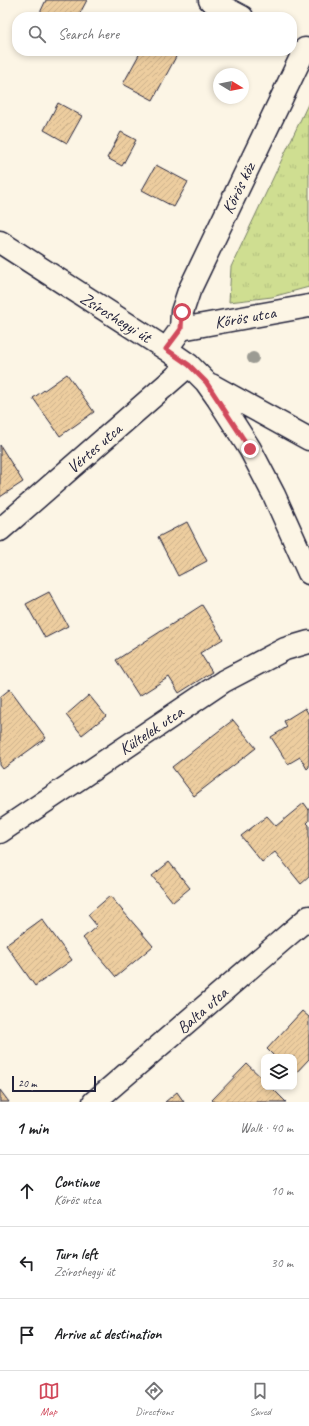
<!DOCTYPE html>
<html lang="en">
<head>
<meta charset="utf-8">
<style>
  body { margin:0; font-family:Caveat,sans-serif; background:#f6f6f6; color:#202124 }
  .controls { position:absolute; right:12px; bottom:12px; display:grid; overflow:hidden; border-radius:8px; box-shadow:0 2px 6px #0003 }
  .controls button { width:36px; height:36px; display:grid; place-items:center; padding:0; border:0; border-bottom:1px solid #e0e0e0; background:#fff; color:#202124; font:20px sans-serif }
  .compass { position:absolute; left:213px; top:68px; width:36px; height:36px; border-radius:50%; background:#fff; box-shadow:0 2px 6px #0003; rotate:100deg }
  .scale { position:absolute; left:12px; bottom:10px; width:84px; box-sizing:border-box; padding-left:4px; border:2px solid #22223b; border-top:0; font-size:11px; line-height:14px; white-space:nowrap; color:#22223b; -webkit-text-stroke:3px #fcf5e5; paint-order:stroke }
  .stop { position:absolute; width:12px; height:12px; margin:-9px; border:3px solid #d1495b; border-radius:50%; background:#fff }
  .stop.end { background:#d1495b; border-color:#fff; box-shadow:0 1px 4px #0008 }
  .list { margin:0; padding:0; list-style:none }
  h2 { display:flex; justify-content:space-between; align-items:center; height:52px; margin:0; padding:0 16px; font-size:17px }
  h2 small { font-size:13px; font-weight:400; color:#757577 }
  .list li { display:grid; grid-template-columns:26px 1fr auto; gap:12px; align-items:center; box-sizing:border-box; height:72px; padding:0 16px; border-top:1px solid #e0e0e0 }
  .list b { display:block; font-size:15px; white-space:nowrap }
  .list p { margin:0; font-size:13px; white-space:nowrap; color:#757577 }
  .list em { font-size:13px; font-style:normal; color:#757577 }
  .icon { flex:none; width:22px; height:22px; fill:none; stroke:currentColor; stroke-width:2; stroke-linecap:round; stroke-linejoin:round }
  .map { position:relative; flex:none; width:309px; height:1102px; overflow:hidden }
  .search { position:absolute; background:#fff; box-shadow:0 2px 6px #0003; left:12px; right:12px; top:12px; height:44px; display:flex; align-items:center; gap:10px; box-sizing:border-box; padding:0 14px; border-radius:16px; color:#757577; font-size:15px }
  .sheet { height:268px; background:#fff }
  nav { display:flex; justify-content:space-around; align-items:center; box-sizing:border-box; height:56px; border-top:1px solid #e0e0e0; background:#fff; font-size:11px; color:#757577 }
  nav a { display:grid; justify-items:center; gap:2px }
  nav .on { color:#d1495b }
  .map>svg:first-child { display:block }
  .park { fill:url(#park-tufts); stroke:#788066 }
  .building { fill:url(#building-hatch); stroke:#22223b }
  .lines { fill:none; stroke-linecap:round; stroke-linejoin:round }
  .street-casing { stroke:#22223b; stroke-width:25 }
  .street { stroke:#fcf5e5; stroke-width:22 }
  .tree { fill:#9c9b93 }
  .route { stroke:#d1495b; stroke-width:5 }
  .labels { text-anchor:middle; stroke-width:4; stroke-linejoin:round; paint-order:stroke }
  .street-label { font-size:17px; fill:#22223b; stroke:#fcf5e5 }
</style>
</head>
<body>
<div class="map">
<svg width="309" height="1102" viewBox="0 0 309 1102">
  <defs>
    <pattern id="park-tufts" width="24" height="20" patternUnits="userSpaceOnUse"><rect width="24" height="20" fill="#cfde91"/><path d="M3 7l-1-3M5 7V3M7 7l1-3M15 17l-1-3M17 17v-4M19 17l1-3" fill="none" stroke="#b1be7e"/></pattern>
    <pattern id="building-hatch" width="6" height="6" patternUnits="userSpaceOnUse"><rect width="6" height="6" fill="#edcd9f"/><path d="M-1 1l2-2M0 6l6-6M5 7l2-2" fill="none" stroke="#cbb08a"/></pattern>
  </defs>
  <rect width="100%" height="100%" fill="#fcf5e5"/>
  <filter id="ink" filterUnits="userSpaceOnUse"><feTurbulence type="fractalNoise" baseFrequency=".025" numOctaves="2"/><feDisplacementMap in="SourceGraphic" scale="8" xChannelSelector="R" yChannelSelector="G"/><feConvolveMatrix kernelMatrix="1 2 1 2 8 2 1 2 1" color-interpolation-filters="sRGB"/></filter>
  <g filter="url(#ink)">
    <path class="park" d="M309,102V287L272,297L229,302L231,267Z"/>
    <path class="building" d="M46,0H87L78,17H38Z
      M141,51H179L153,100L123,84Z
      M58,103L82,116L67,143L44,130Z
      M121,132L136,140L122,166L107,158Z
      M156,165L188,182L174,207L142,190Z
      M67,374L94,412L60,436L33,398Z
      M0,445L23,482L0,497Z
      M187,522L207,561L178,576L158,537Z
      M49,592L68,626L45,638L26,604Z
      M202,605L223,639L200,653L212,672L179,693L169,677L139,696L116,660Z
      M10,689L46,738L3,769L0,765V697Z
      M89,695L106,716L82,735L66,715Z
      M305,708L309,715V767L307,769L300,757L288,764L271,737L287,727L284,721Z
      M233,720L256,748L194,796L172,767Z
      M304,803L309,810V821L307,823L309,825V877L301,884L275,852L262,862L241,836L267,816L276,826Z
      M169,862L190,888L173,902L152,876Z
      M110,896L153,946L116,977L83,938L97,926L88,915Z
      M42,919L72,960L35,986L6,945Z
      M302,1011L309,1017V1059L294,1075V1057H275L267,1049Z
      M247,1064L264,1080V1087H271L286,1102H214L212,1100Z
      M0,1090L9,1102H0Z
      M177,1092L184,1102H165Z"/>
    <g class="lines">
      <defs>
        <path id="street" d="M210,0L242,17
          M0,242L166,349L189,365L206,382L218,399L250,449L274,495L309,573
          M181,329L182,312L189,291L305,49
          M173,340L181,329L309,306
          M211,385L309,439
          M0,530L189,365
          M0,832L224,681L285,649L309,642
          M94,1102L309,917"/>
      </defs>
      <use href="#street" class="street-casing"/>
      <use href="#street" class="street"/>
    </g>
    <circle class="tree" cx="253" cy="358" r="6"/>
  </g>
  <g class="lines" filter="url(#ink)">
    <path class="route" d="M182,312L181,329L166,349L189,365L206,382L250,449"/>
  </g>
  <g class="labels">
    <g class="street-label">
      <text transform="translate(238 188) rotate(-64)" y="6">Kőrös köz</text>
      <text transform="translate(116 317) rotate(32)" y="6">Zsíroshegyi út</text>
      <text transform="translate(245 317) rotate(-10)" y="6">Kőrös utca</text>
      <text transform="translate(94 448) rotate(-41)" y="6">Vértes utca</text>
      <text transform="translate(151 730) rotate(-34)" y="6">Kültelek utca</text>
      <text transform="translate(202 1010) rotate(-41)" y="6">Balta utca</text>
    </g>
  </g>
</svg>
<div class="controls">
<button><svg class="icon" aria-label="layers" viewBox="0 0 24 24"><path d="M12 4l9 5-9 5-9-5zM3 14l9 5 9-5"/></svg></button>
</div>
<svg class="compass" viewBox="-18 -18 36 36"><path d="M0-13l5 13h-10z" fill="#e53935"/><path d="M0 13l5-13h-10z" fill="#757577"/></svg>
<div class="scale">20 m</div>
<div class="stop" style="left:182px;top:312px"></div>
<div class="stop end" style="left:250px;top:449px"></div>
<div class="search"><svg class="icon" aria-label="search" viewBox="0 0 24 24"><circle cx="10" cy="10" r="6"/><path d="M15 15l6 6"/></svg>Search here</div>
</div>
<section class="sheet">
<h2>1 min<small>Walk · 40 m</small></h2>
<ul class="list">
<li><svg class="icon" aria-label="ahead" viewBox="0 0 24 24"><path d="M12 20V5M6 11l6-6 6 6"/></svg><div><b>Continue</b><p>Kőrös utca</p></div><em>10 m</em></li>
<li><svg class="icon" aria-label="left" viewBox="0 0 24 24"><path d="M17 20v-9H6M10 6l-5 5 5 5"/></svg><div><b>Turn left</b><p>Zsíroshegyi út</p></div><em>30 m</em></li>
<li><svg class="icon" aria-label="arrive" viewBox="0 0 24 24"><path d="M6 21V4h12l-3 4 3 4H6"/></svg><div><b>Arrive at destination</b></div></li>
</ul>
</section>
<nav>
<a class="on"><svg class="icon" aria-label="map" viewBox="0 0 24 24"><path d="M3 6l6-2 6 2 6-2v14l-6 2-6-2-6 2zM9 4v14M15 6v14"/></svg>Map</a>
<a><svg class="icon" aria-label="directions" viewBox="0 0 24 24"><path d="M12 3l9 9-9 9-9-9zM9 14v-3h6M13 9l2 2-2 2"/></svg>Directions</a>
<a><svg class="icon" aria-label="saved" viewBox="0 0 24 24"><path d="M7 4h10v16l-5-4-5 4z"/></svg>Saved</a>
</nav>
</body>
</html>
